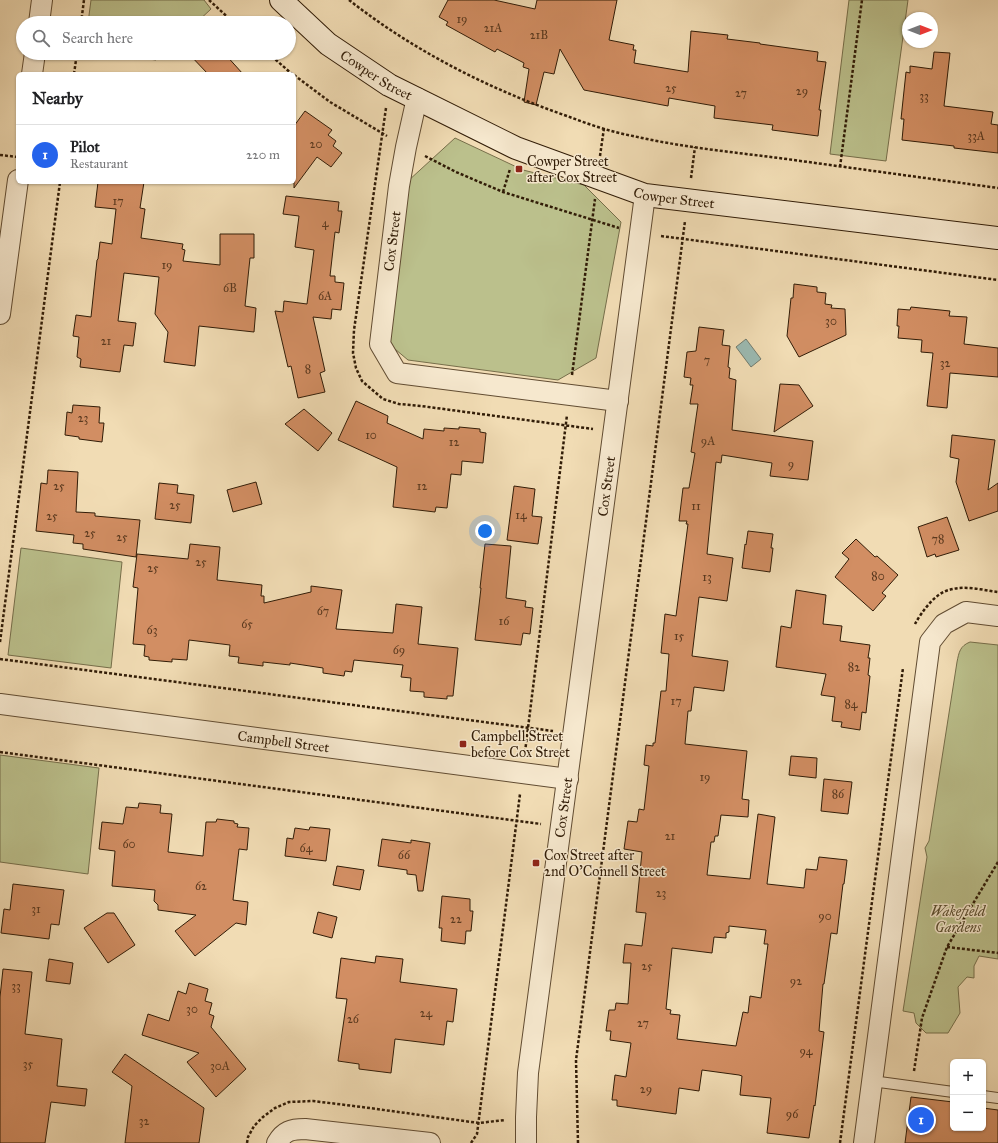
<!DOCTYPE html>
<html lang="en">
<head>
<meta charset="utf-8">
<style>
  body { margin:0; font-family:"IM FELL Great Primer",serif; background:#f2f2f2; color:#202124 }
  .controls { position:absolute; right:12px; bottom:12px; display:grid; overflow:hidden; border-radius:6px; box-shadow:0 1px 3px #0004 }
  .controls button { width:36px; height:36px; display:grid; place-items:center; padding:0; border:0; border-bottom:1px solid #e0e0e0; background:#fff; color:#202124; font:20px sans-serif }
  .compass { position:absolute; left:902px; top:12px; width:36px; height:36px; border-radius:50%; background:#fff; box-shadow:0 1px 3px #0004; rotate:90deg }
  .you { position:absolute; left:485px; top:531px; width:14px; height:14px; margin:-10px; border:3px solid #fff; border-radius:50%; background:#1a73e8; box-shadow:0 0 0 6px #1a73e833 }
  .badge { display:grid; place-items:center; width:26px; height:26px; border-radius:50%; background:#2563eb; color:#fff; font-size:13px; font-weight:700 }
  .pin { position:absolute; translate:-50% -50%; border:2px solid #fff; box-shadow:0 1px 4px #0006 }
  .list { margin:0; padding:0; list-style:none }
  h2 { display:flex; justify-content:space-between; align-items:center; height:52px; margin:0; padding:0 16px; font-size:17px }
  h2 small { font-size:13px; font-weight:400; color:#757577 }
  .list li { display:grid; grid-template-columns:26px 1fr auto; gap:12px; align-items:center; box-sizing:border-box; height:60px; padding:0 16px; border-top:1px solid #e0e0e0 }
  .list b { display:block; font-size:15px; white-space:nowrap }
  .list p { margin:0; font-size:13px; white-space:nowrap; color:#757577 }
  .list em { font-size:13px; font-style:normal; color:#757577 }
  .icon { flex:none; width:22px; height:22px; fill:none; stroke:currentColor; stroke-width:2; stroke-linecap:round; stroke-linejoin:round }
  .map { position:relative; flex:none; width:998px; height:1143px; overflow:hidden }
  .search { position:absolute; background:#fff; box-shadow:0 1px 3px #0004; left:16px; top:16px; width:280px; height:44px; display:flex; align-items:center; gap:10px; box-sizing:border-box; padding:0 14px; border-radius:22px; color:#757577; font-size:15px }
  .panel { position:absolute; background:#fff; box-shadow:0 1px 3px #0004; left:16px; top:72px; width:280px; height:112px; border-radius:6px }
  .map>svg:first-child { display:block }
  .green { fill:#bbc08c; stroke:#766e4a }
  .water { fill:#9bbab2; stroke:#717b6e }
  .building { fill:#d28e63; stroke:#311c07; fill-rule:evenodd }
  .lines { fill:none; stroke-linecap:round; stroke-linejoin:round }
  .lane-casing { stroke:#614c32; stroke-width:12 }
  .street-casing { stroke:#614c32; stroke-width:22 }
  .secondary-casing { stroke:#311c07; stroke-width:24 }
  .path { stroke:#311c07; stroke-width:2.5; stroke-dasharray:3 2; stroke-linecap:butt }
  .lane { stroke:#f6e8ce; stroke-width:10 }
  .street { stroke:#f6e8ce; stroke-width:20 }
  .secondary { stroke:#f6e8ce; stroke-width:22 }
  .poi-dot { fill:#8f2418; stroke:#f6e8ce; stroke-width:1.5 }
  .labels { text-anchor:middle; stroke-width:3; stroke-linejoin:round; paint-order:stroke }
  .number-label { font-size:12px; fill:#59381e }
  .street-label { font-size:14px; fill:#311c07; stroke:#f6e8ce }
  .poi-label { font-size:14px; fill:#311c07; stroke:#f6e8ce; text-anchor:start }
  .park-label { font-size:14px; font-style:italic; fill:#5a4d2f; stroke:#f6e8ce }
</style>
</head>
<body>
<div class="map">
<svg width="998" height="1143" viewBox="0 0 998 1143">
  <rect width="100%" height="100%" fill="#f1dcb4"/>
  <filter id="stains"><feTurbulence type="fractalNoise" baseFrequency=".005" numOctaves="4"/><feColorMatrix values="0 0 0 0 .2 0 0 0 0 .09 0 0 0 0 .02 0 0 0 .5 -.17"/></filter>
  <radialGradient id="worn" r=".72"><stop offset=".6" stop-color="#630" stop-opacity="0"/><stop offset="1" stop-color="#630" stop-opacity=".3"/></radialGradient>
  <path class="green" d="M91,0H204L211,9L196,23H88Z
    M849,0H908L886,161L830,154Z
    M104,53H163L156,60Z
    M455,138L523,170L584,185L621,222L596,358L558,380L408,360L389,344L408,181Z
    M21,548L122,562L111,668L8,655Z
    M970,642L998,645V959L979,956L974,966V978L967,977L958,987L960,1013L948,1033H926L916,1023L914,1013L903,1011L927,857L925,848L929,841L957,662C959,652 960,646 970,642Z
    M0,755L99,768L88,874L0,862Z"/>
  <path class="water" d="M746,339L761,359L751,367L736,347Z"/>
  <path class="building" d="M448,0H494L535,9L537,0H617L609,40L634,45L633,50H636L634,63L688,72L691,31L728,35L727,39L760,43V44L818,52L817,61L826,62L819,110H821L818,136L772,130L773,125L714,118L715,106L669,98L668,106L584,90L560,49L554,74L544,72L536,105L524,102L529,69L523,67L524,63L497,49L495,52L446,25L448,22L439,17Z
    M934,52L950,53L944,106L993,112L991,124L998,125V153L954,148V146L902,140L904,119H901L906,72L910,73V66L932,69Z
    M188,53H224L243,74H208Z
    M305,111L332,130L328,135L336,141L333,146L342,153L331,167L317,157L294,188V126Z
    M98,182H144L140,208L145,209L141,238L183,244L182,249L185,250L183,261L220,265V234H254V258H250L245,306L256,308L254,332L199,326L195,366L164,362L168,332L155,314L159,277L124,273L118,321L136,323L133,346L124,345L120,372L80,367L81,359L77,357L79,337L73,336L76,315L91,317L97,260L98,259L100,242L112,244L116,209L95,207Z
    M286,196L339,202L338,211H342L339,233L335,232L330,276H335V282L344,283L341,310L332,309L331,319L313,317L325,371L320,373L325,392L298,398L291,366L288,367L275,311L283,312L284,301L307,304L314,250L295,247L299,216L283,214Z
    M794,284L817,287V292L826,293L825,304L832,305L831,308L845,309L846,335L799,357L787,336L791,298H793Z
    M911,307L950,311L949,316L967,317L964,344L998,348V377L950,373L947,408L927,406L933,353L921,352L922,340L898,338L899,326H897L898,309L910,310Z
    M699,327L724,330L722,345L730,346L728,367L730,368L729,378L736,380L732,430L813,441L808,480L770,476L772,463L722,455L721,463L716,462L707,554L733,558L727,601L699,597L692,656L728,661L724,691L694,687L691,711H688L685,744L747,751L742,799L749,800L748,817L721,815L718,836H715L714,842H711L707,875L750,879L758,814L775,817L767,884L804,888L806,869L817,870L819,857L847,860L844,884H843L837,934L831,933L824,984H823L819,1031L824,1032L815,1106L814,1105L809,1138L767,1133L771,1098L740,1095L742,1076L739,1075L702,1070L699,1091L679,1088L676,1114L617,1106V1100H612L615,1075L626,1077L631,1043L610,1040L611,1031H606L609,1010H615L616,1003L628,1004L631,963H623L625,944L642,946L646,913L636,912L642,852L624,849L628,821L637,822L639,809L644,810L649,766L644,765L646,745L653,746V743H655L661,691H666L669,654L661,653L665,614L676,616L688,524H686L687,521H679L683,488H689L695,453L691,452L698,404H690L693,385H690L691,378L684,377L687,352L696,351ZM729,926L766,930L764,944H768L761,998L750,996L748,1013L743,1012L736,1046L677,1039L680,1015L670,1014L671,1010L666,1009L672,948L712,953L714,937L726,938V933L729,932Z
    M780,384L799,385L813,406L774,432Z
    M356,401L388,416L387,423L423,439L424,429L444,431V428L459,429V427L480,429V432L486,433L483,463L462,461L461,475L451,474L447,508L436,507L435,512L393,507L397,467L338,440Z
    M73,405L100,407L99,423H104L102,442L79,439V437L65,435L67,412L72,413Z
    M304,409L332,433L318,451L285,424Z
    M952,435L995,440L988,490L998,483V511L969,521L956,482L959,459L950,457Z
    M48,470L78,472L76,512L95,513V516L140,520L136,557L83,549V544L73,543L74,535L36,531L41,483L47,484Z
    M256,482L262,504L233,512L227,490Z
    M159,483L178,485L177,493L194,495L191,523L155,519Z
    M514,486L535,489L532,516L542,517L538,544L507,540Z
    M947,517L959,550L936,557L935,554L927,557L918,527Z
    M748,531L773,534L771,548H773L770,572L742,568L745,544L746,545Z
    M856,539L875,557L877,556L898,575L882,593L886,596L873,611L835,577L849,559L842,553Z
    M190,544L220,547L217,580L262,585L261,596H264V603L311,592V586L342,590L336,629L393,633L396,604L422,607L418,644L458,648L453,696H447V699L424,697V692L410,691L411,678L401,677L403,665L354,660L352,672L345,671L344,676L323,673V668L290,663V665L263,662V666L238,663L239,657L229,656L230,645L189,640L187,660L172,659V662L149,660V657L144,656L145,645L133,644L138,588L133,587L137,554L188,559Z
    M485,544L511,546L506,598L526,601L525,607L533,608L530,634L523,633L521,645L475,640L481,588H480Z
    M796,590L826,595L823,624L842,626L840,641L870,645L868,658H870L868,675L870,676L866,713L862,712L860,730L841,727L842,722L832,721L835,697L821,695L826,674L776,667L781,626L791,628Z
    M791,756L817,758L816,778L789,775Z
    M824,779L852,782L848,814L821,811Z
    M139,803L161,805L160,813L172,814L168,852L203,856L206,822H216L217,819L234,821V823L238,824L237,827L249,828L247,850L239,849L233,900L248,902L246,925L236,923L195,956L175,931L196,915L158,910V905L154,901L155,890L112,886L115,851L99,849L102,822L123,824L126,807L138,808Z
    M310,827L330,829L326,861L285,856L287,838L293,839L295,828L309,830Z
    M382,839L411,843V840L430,843L423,891H418L416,875L407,874V870L378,866Z
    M337,866L364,870L360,890L333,885Z
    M13,884L64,890L59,925L51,924L49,939L1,933L4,909L10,910Z
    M442,896L470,899V911H473L471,931H466L465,944L441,941L442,928H439Z
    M318,912L337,917L332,938L313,933Z
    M107,913H114L135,945L108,963L84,928Z
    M376,956L403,959L400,982L457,989L453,1022L447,1021L444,1045L395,1039L391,1073L359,1069V1064L338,1061L347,999L336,998L341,958L375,963Z
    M49,959L73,963L70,984L46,981Z
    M3,969L32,972L25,1034L62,1039L57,1086L87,1089L85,1106L51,1102L45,1143H0V997Z
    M189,983L208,989L205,1001L212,1003L209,1014L214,1016L211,1027L246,1069L216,1097L187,1062L199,1053L142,1035L148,1014L169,1021L178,991L186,994Z
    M125,1054L204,1108L199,1143H125L132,1086L112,1072Z
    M911,1097L953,1102V1128H983V1108L998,1110V1143H905Z"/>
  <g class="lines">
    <defs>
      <path id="lane" d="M872,1081L953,1092
        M983,1096L998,1098"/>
      <g id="street">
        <path d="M39,23L42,0"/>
        <path d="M32,74L35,53"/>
        <path d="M417,98L406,147L399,186L380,344L397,373L618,401"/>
        <path d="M0,314L18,180"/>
        <path id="s1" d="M0,704L568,779"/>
        <path d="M277,1143C284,1131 291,1129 305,1129L430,1143"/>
        <path id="s2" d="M526,1143V1117L528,1073L645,195"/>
        <path d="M864,1143L930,642L944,624L966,612L998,616"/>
      </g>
      <g id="secondary">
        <path id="s3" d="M281,0L328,44L389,85L516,148L645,195L998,238"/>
      </g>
    </defs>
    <use href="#lane" class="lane-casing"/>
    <use href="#street" class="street-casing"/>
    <use href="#secondary" class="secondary-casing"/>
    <path class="path" d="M209,0L234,23
      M349,0C414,51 489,89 567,116C588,124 611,132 633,136C681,147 731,152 779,158C852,168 925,178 998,188
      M81,23L84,0
      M268,53L292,74
      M74,74L77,53
      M294,75L330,102L387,136
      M386,108L354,330L353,353L356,368L362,381L383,399L399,404L421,406L593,429
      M0,155L18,157
      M425,156L456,172L503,192L619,228
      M600,156L604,128
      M840,167L862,0
      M691,178L695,147
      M503,192L510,169
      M661,236L998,280
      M572,375L595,199
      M915,624C921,613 935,593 949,590C965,585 982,590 998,592
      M0,642L60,182
      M0,659L553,731
      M0,752L541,824
      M525,752L567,415
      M947,947L998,953
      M914,1071L922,1018L947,947L998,862
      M247,1143L248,1137L254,1126L263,1117L275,1108L289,1102L313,1101L362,1107L479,1123L505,1120
      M471,1143L477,1134L520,794
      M578,1143L576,1060L685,221
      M840,1143L903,668"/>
    <use href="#lane" class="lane"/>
    <use href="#street" class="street"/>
    <use href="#secondary" class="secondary"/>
  </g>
  <g class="poi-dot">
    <rect x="515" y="165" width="8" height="8" rx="2"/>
    <rect x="459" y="740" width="8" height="8" rx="2"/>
    <rect x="532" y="859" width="8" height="8" rx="2"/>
  </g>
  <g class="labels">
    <g class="number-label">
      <text x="462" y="23">19</text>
      <text x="493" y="32">21A</text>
      <text x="539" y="39">21B</text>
      <text x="671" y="92">25</text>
      <text x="802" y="95">29</text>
      <text x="741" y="97">27</text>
      <text x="924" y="100">33</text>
      <text x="976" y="140">33A</text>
      <text x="316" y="148">20</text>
      <text x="118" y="205">17</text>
      <text x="325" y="227">4</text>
      <text x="167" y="269">19</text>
      <text x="230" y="292">6B</text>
      <text x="325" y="300">6A</text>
      <text x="831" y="325">30</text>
      <text x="106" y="345">21</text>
      <text x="707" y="364">7</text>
      <text x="945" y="367">32</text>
      <text x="308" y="373">8</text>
      <text x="83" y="422">23</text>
      <text x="371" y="439">10</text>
      <text x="708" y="445">9A</text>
      <text x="454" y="446">12</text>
      <text x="791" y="468">9</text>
      <text x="59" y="490">25</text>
      <text x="422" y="490">12</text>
      <text x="175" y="509">25</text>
      <text x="696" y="510">11</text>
      <text x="521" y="519">14</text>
      <text x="52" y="520">25</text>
      <text x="90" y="537">25</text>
      <text x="122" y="541">25</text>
      <text x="938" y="543">78</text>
      <text x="201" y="566">25</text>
      <text x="153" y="572">25</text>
      <text x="878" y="580">80</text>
      <text x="707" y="581">13</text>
      <text x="323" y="615">67</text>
      <text x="504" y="625">16</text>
      <text x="247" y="628">65</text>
      <text x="152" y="634">63</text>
      <text x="679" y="640">15</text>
      <text x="399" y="654">69</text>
      <text x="854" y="671">82</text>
      <text x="676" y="705">17</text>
      <text x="851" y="708">84</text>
      <text x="705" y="781">19</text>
      <text x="838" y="798">86</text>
      <text x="670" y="840">21</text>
      <text x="129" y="848">60</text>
      <text x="306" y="852">64</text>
      <text x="404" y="859">66</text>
      <text x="201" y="890">62</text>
      <text x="661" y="897">23</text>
      <text x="36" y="913">31</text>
      <text x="825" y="920">90</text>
      <text x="456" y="923">22</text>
      <text x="647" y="970">25</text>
      <text x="796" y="985">92</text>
      <text x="16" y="990">33</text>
      <text x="192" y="1013">30</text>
      <text x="426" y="1017">24</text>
      <text x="353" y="1023">26</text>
      <text x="643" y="1027">27</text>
      <text x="806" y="1055">94</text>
      <text x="28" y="1068">35</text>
      <text x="220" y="1070">30A</text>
      <text x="646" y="1093">29</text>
      <text x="792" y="1118">96</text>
      <text x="144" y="1125">32</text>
    </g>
    <g class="street-label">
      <text dy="5" stroke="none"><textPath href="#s3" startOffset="122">Cowper Street</textPath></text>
      <text dy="5" stroke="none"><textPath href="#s3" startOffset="446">Cowper Street</textPath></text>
      <text transform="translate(392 241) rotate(-83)" y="5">Cox Street</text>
      <text dy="5" stroke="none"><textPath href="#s2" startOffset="662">Cox Street</textPath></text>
      <text dy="5" stroke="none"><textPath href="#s1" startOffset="286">Campbell Street</textPath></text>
      <text dy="5" stroke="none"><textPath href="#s2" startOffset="338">Cox Street</textPath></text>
    </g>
    <g class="poi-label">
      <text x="527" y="166">Cowper Street<tspan x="527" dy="16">after Cox Street</tspan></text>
      <text x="471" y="741">Campbell Street<tspan x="471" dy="16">before Cox Street</tspan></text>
      <text x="544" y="860">Cox Street after<tspan x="544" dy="16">2nd O'Connell Street</tspan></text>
    </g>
    <g class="park-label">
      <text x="958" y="916">Wakefield<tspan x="958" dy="16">Gardens</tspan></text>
    </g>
  </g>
  <rect width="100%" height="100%" filter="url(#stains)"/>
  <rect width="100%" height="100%" fill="url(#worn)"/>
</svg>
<div class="controls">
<button>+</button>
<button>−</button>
</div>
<svg class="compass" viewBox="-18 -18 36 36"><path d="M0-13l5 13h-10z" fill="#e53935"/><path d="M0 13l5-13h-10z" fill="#757577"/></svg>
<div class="you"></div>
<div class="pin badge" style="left:921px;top:1120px">1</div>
<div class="search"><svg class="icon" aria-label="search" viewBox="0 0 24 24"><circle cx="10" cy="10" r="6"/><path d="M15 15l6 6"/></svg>Search here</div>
<section class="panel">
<h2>Nearby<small></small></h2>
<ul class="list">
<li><span class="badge">1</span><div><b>Pilot</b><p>Restaurant</p></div><em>220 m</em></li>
</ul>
</section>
</div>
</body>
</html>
